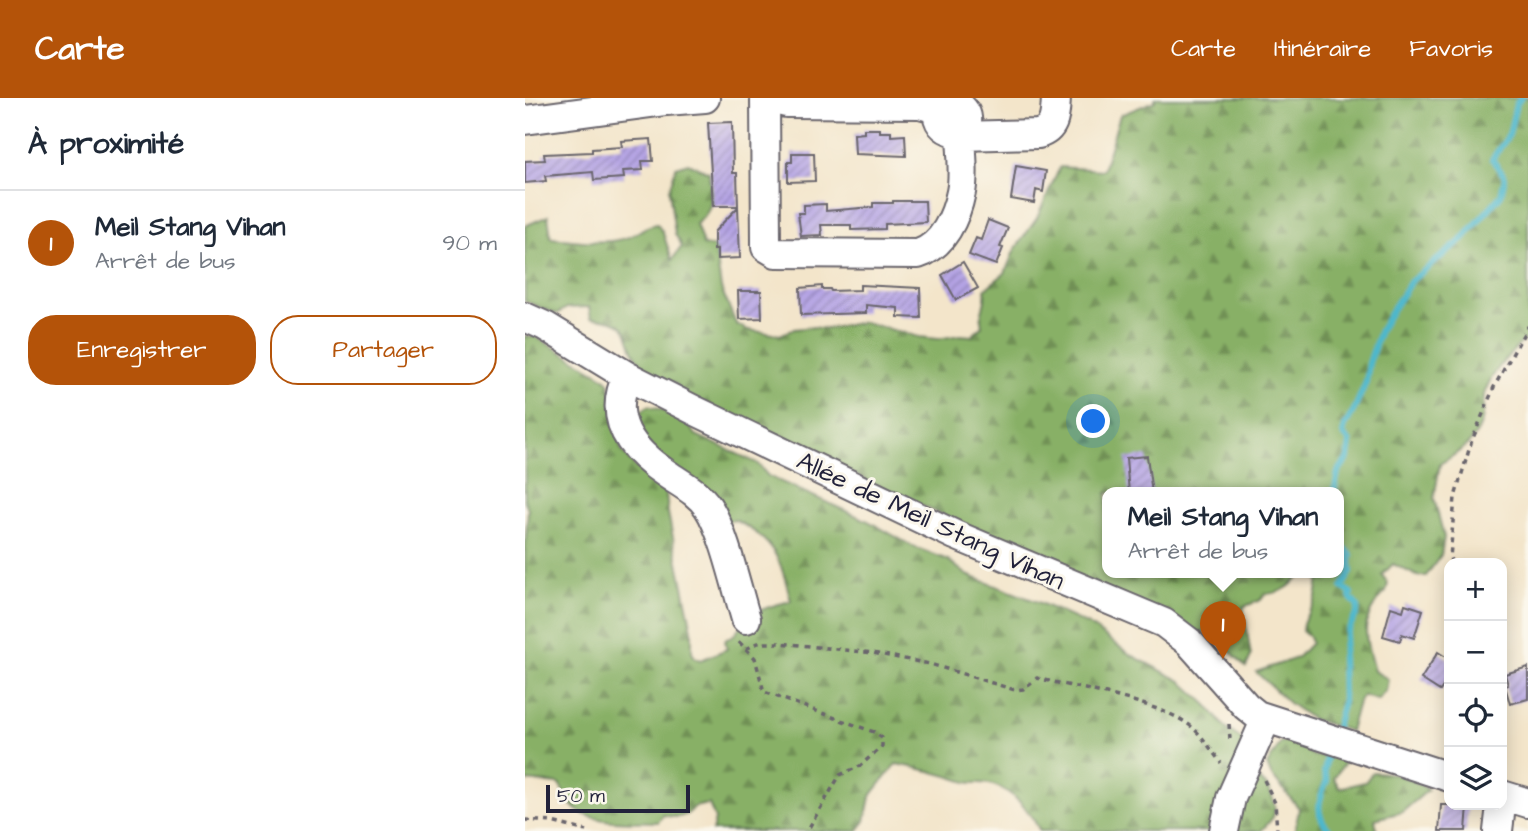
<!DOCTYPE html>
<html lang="fr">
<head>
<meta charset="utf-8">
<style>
  body { margin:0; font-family:"Architects Daughter",sans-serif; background:#f6f6f7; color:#1f2937 }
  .controls { position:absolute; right:21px; bottom:21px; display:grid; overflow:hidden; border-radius:14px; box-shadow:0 4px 18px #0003 }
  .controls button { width:63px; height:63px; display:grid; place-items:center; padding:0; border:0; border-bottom:2px solid #e0e1e3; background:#fff; color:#1f2937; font:35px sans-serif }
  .scale { position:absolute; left:21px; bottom:18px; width:144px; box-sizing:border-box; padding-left:7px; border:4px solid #22223b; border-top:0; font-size:19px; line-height:24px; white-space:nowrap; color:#22223b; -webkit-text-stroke:5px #fbf7ec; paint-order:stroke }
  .you { position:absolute; left:569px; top:324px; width:24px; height:24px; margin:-18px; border:5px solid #fff; border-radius:50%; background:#1a73e8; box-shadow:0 0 0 10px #1a73e833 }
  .badge { display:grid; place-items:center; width:46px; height:46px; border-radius:50%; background:#b45309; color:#fff; font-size:23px; font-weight:700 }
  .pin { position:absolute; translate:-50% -58px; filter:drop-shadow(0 2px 4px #0008) }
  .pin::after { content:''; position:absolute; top:37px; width:24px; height:21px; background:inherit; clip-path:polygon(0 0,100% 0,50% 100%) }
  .popup { position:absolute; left:577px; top:389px; width:242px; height:91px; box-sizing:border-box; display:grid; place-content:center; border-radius:14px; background:#fff; filter:drop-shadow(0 2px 5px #0005); font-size:23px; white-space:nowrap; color:#747a83 }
  .popup b { font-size:26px; color:#1f2937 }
  .popup::after { content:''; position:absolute; left:50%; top:100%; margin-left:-14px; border:14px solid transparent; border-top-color:#fff }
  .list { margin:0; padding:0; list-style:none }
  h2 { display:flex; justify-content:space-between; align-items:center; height:91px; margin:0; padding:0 28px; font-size:30px }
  h2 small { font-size:23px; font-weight:400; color:#747a83 }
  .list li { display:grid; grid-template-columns:46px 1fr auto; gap:21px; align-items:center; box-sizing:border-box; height:105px; padding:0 28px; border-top:2px solid #e0e1e3 }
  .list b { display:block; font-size:26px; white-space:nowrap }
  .list p { margin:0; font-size:23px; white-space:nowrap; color:#747a83 }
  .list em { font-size:23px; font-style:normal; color:#747a83 }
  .actions { display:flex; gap:14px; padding:21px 28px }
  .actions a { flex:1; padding:16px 0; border:2px solid #b45309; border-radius:28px; text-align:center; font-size:24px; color:#b45309 }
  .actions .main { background:#b45309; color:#fff }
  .icon { flex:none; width:38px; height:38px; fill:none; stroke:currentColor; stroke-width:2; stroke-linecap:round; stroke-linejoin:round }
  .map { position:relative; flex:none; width:1003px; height:733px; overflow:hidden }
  header { display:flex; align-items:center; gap:42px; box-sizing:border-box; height:98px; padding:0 35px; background:#b45309; color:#fff }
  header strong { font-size:33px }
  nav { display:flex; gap:38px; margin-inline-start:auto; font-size:24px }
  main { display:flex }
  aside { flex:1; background:#fff }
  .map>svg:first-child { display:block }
  .forest { fill:url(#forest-firs); stroke:#556950; stroke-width:2; fill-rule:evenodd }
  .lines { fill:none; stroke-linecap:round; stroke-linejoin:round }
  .stream { stroke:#4eb7cc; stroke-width:6 }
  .building { fill:url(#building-hatch) }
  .minor-casing { stroke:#6b666d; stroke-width:32 }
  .path { stroke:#6b666d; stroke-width:3.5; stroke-dasharray:5 5; stroke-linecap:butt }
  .minor { stroke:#fff; stroke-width:28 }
  .labels { text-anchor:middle; stroke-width:6; stroke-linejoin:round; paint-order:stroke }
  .street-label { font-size:26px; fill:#22223b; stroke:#fbf7ec }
</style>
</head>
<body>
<header>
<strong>Carte</strong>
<nav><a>Carte</a><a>Itinéraire</a><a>Favoris</a></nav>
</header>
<main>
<aside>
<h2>À proximité<small></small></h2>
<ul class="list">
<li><span class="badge">1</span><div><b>Meil Stang Vihan</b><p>Arrêt de bus</p></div><em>90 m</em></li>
</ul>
<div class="actions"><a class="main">Enregistrer</a><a>Partager</a></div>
</aside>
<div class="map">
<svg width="1003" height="733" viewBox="0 0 1003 733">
  <defs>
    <pattern id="forest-firs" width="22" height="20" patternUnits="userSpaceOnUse" patternTransform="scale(1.75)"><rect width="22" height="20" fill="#88b066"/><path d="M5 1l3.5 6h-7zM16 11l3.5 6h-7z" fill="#6f8f55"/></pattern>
    <pattern id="building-hatch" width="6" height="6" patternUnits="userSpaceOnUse" patternTransform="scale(1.75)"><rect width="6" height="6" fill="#b4a3e4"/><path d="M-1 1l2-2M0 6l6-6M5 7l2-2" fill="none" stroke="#9284ba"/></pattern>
  </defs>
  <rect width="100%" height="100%" fill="#fbf7ec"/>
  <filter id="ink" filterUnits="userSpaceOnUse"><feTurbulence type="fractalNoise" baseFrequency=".0143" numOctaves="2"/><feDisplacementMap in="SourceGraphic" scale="14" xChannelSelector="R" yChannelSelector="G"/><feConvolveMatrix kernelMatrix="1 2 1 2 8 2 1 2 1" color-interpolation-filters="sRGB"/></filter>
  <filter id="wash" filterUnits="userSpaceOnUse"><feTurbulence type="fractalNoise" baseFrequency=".00686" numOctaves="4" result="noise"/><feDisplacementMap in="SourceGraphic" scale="28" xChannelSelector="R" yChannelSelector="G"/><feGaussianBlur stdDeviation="1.57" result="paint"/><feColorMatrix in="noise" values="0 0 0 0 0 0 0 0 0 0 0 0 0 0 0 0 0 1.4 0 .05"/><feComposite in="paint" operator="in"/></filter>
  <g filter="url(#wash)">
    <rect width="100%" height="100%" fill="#f3e5ca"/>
    <path class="forest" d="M630,0H1003V239C987,253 969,272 961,291C957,298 959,310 958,318C954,343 934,354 915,366L909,400L919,439L916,457L901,478H892L868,466L857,477L863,485L861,494C833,520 840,540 849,573L863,581L861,592L853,602L838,598L833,604L825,633L787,621L764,605L731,574L772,560L786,545L784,539L777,533C778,521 782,517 788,507C792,500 792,491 794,483L786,477L776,476C765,489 758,495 740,496L736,502L718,509L726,558L721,569L698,546L696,535L672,534L289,358L253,337L226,326L157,319L171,337L232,365L243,378L343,423L389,449L423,462L442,477L513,504L564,527L606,557L656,583L682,607L701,630L724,647L716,678C722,680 729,680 734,682C745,687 753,708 748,719C745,724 739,729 736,733H515C505,714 490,694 468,687C460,684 450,686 441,684C418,676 395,670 371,666L345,699L340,723L332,733H187L190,721L184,706L169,709C161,721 151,720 138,717L133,724C106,723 65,728 45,706C41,700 37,692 34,686L0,683V454L3,412L0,403V238H9L79,279L84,284L96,351L109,368L141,395L143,415L167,532V554L170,560L176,562L202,551L200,542C217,535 211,528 223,519C236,510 251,507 266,503C255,461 251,443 210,422L200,424L126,356L112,324L113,316L123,308L142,313L152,287C141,281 120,273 114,263C95,234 113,224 66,220L64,209L42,210L32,216L0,203V128L23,118L26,140C50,142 78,147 101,140C113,136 120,127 132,126L138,135L147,162L157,148L150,136L144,92L151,69L163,65L184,74C185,98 192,110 171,126L178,147L190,149L196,190L211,226L223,232L255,237L269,231L288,229L301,231L338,224L394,239L413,241L435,237L447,238L457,228C453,211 463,208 460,191L480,175L489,153L512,120L535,69L578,72L595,17L630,3ZM582,395H814V475H582Z
      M756,644H769L789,658L812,655L821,663L809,680L814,690L840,684L848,674C867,674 888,680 903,692L877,714L850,721L852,733H770L774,710L746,677L742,667Z"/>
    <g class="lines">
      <path class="stream" d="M809,395L813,374L823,360L825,344L818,336L820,328L830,310L841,284L844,265L855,232L867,212L886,183L938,141L976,97L980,79L967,61L984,37L991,6L996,0
        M809,636L818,604L817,559L822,534L832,515L833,509L825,499L826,495L817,489L826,474L825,463L826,457L822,452L814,448
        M804,649L799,674L802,683C793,702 789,718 806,733"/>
    </g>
    <g id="blocks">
      <path class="building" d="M207,24L208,75H212L213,108H188L183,25Z
        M339,31H355V34H366V38L380,37L381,58L330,56L329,36L339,35Z
        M126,41L128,63H117L118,72L98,73L99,80L69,82L68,74L20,78L21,83L0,85V63L20,62L19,56L67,54V51L97,49L96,43Z
        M267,55H289L290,83L263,84V64H267Z
        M491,68L521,73L518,94L511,92L509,105L486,101Z
        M368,103H400L401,124L360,126V131L326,132V127H296L297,137L276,138L273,115H279V107L301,106V113L348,109V105H368Z
        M213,109L215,160L192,161V152H189V134Z
        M463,122L483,130L475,149L478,150L471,167L444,157L451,140L456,142Z
        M438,164L453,190L431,202L417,177Z
        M335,187L395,190L396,220L373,219V210L341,207V215L276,217L275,190L297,188V191H305L306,193L335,192Z
        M213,193H236L237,220L214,221Z
        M622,358L627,395H604L601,360Z
        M880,506L898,512L889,540L877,536L875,543L858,538L866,509L878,513Z
        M913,554L924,561V579L915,593L896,581Z
        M1003,569V601L985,606L980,588L983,587L980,576Z
        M916,707H943L941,733H914Z"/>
    </g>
  </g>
  <g filter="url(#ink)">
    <use href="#blocks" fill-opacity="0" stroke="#6b666d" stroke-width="2"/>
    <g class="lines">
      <defs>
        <path id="minor" d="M240,0L241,142V149L251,155L393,156C418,148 431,119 436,94C440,75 436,52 436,33
          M241,0L261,5L395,6L412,11
          M421,4C436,5 447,16 440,30L430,34C418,31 412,24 412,11Z
          M0,22L141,3L180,0
          M436,38L513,36C531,31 530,16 531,0
          M0,219L20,228L102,278L171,313L430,437L639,525L664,544L721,608L732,617L924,679
          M102,278C82,321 106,352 142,376C156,386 173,394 183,409C199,433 212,492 221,521
          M977,697L1003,705
          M699,733L706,700L741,621
          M973,733L976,707"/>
      </defs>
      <use href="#minor" class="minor-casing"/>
      <path class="path" d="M927,465L925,460L930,399L946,345L969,289L1003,228
        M214,544L221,551L233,545H256L348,555L405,566L490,592L498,591L512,580C551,590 641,605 668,630C679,640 687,653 696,665
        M221,551L230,560L239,594L349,634L357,640V648L335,668L315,677L282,733
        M704,626L705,642
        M739,682L750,705L752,733
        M0,722L27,724L62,733"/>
      <use href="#minor" class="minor"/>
    </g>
  </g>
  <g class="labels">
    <g class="street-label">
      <text transform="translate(406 422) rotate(25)" y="9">Allée de Meil Stang Vihan</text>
    </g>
  </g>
</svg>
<div class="controls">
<button>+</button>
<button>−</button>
<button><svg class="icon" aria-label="locate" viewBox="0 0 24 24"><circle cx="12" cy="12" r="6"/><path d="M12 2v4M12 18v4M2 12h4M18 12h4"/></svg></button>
<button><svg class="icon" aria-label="layers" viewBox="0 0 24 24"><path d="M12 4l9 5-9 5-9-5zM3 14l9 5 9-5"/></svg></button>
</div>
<div class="scale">50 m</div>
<div class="you"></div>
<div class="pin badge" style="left:698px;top:561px">1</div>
<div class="popup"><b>Meil Stang Vihan</b>Arrêt de bus</div>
</div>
</main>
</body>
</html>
